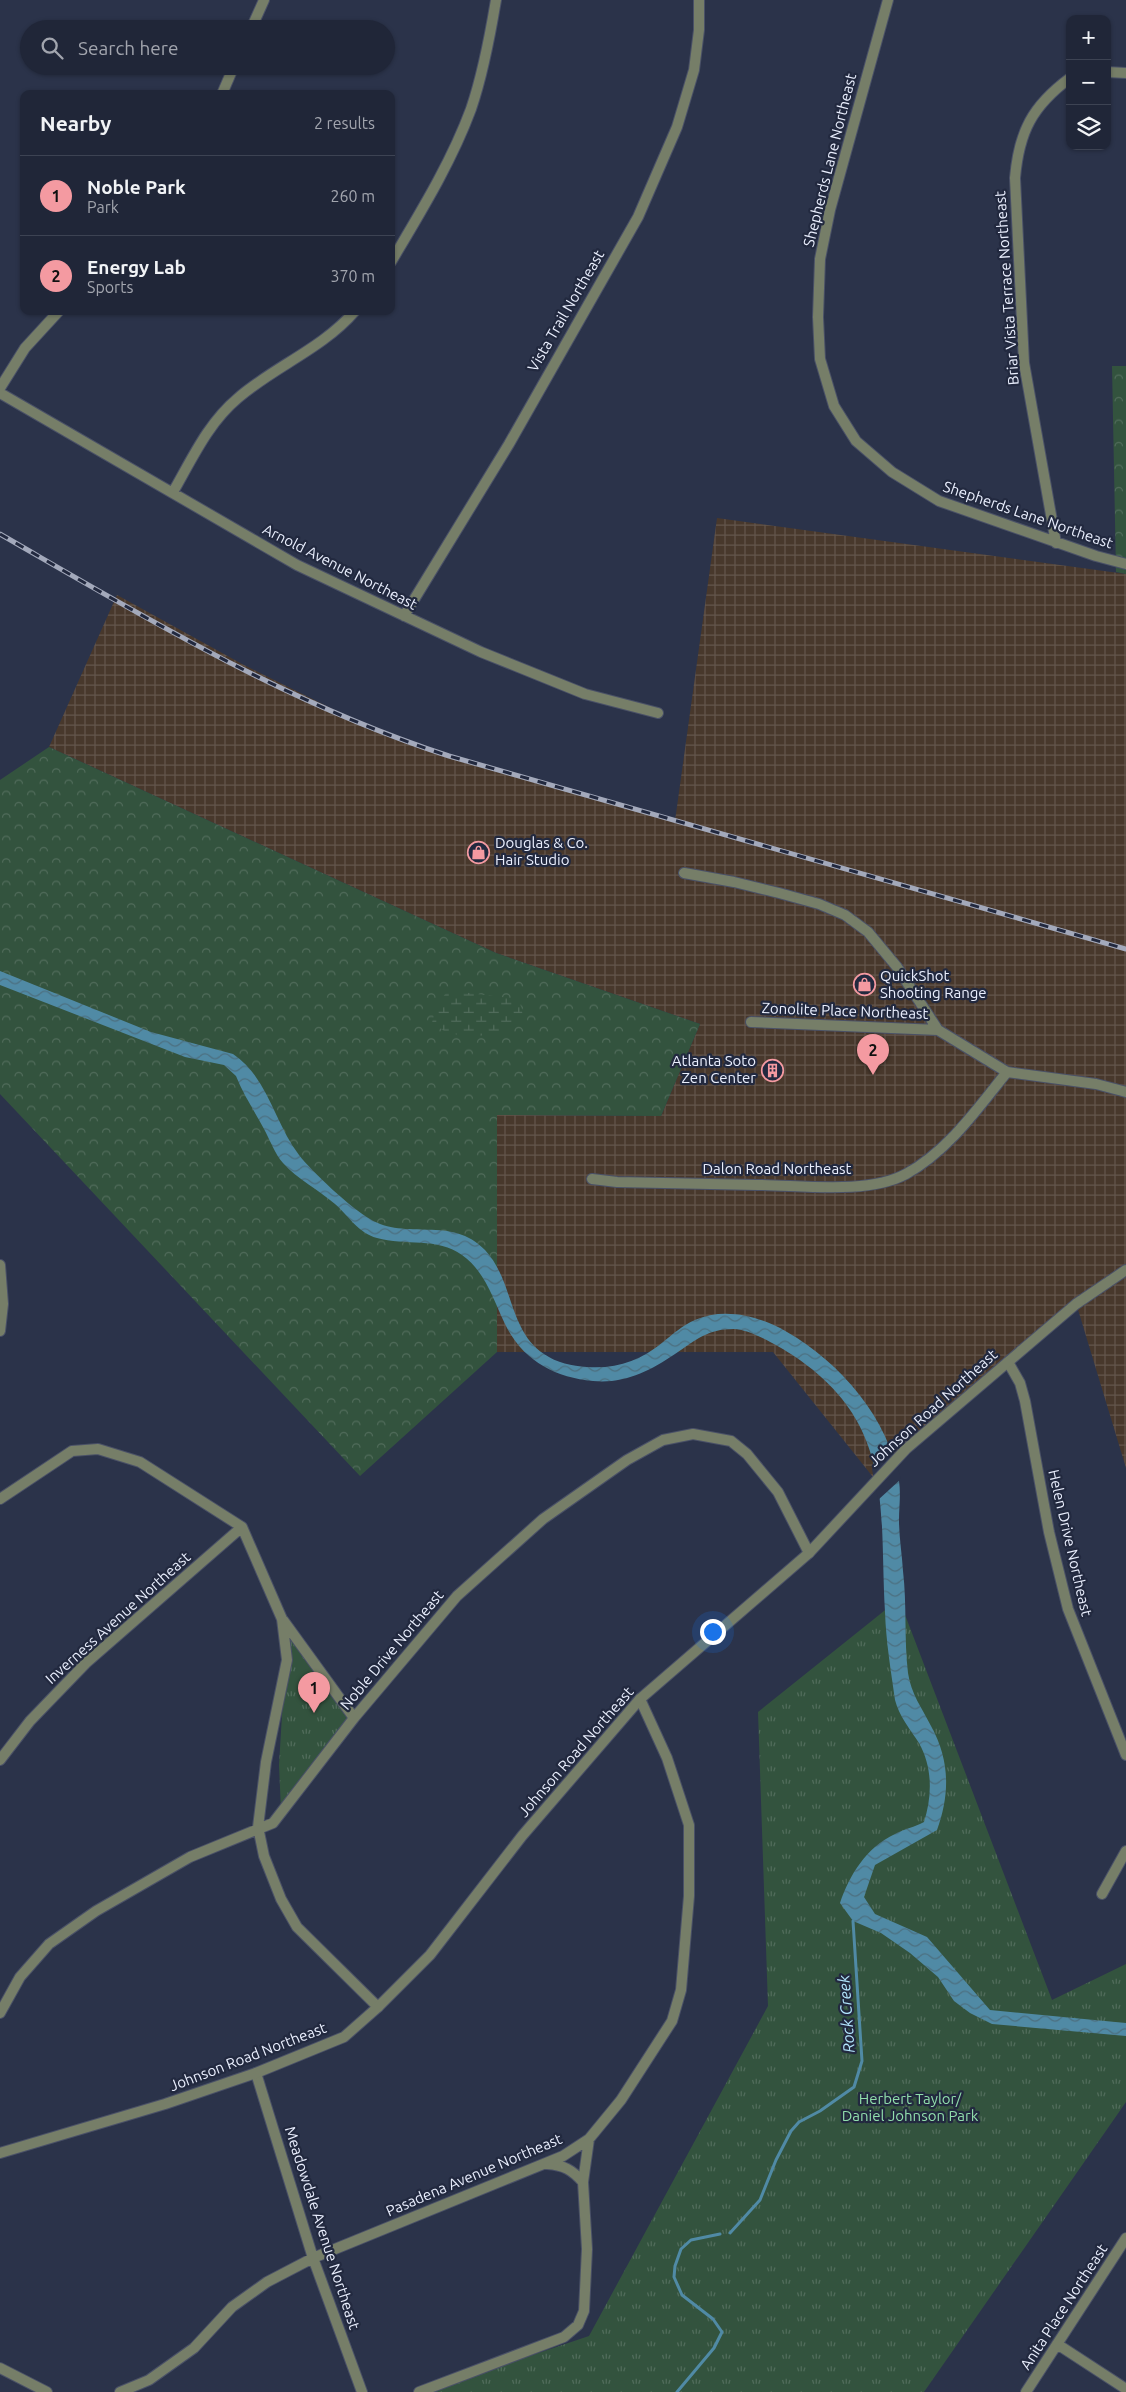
<!DOCTYPE html>
<html lang="en">
<head>
<meta charset="utf-8">
<style>
  body { margin:0; font-family:Ubuntu,sans-serif; background:#282e40; color:#f1f3f6 }
  .controls { position:absolute; right:15px; top:15px; display:grid; overflow:hidden; border-radius:10px; box-shadow:0 1px 4px #0004 }
  .controls button { width:45px; height:45px; display:grid; place-items:center; padding:0; border:0; border-bottom:1px solid #3d4353; background:#202638; color:#f1f3f6; font:25px sans-serif }
  .you { position:absolute; left:712px; top:1631px; width:18px; height:18px; margin:-12px; border:4px solid #fff; border-radius:50%; background:#1a73e8; box-shadow:0 0 0 8px #1a73e833 }
  .badge { display:grid; place-items:center; width:32px; height:32px; border-radius:50%; background:#f49aa1; color:#111; font-size:16px; font-weight:700 }
  .pin { position:absolute; translate:-50% -41px; filter:drop-shadow(0 1px 2px #0008) }
  .pin::after { content:''; position:absolute; top:26px; width:18px; height:15px; background:inherit; clip-path:polygon(0 0,100% 0,50% 100%) }
  .list { margin:0; padding:0; list-style:none }
  h2 { display:flex; justify-content:space-between; align-items:center; height:65px; margin:0; padding:0 20px; font-size:21px }
  h2 small { font-size:16px; font-weight:400; color:#a2a5ae }
  .list li { display:grid; grid-template-columns:32px 1fr auto; gap:15px; align-items:center; box-sizing:border-box; height:80px; padding:0 20px; border-top:1px solid #3d4353 }
  .list b { display:block; font-size:19px; white-space:nowrap }
  .list p { margin:0; font-size:16px; white-space:nowrap; color:#a2a5ae }
  .list em { font-size:16px; font-style:normal; color:#a2a5ae }
  .icon { flex:none; width:28px; height:28px; fill:none; stroke:currentColor; stroke-width:2; stroke-linecap:round; stroke-linejoin:round }
  .map { position:relative; flex:none; width:1126px; height:2392px; overflow:hidden }
  .search { position:absolute; background:#202638; box-shadow:0 1px 4px #0004; left:20px; top:20px; width:375px; height:55px; display:flex; align-items:center; gap:12px; box-sizing:border-box; padding:0 18px; border-radius:28px; color:#a2a5ae; font-size:19px }
  .panel { position:absolute; background:#202638; box-shadow:0 1px 4px #0004; left:20px; top:90px; width:375px; height:225px; border-radius:10px }
  .map>svg:first-child { display:block }
  .industrial { fill:url(#industrial-grid) }
  .forest { fill:url(#forest-crowns) }
  .wetland { fill:url(#wetland-marsh) }
  .park { fill:url(#park-tufts) }
  .water { fill:url(#water-waves) }
  .pier { fill:#2b334a }
  .lines { fill:none; stroke-linecap:round; stroke-linejoin:round }
  .stream { stroke:#508aa5; stroke-width:3 }
  .minor-casing { stroke:#4a5167; stroke-width:12 }
  .tertiary-casing { stroke:#4a5167; stroke-width:12 }
  .minor { stroke:#767e68; stroke-width:10 }
  .tertiary { stroke:#767e68; stroke-width:10 }
  .rail-casing { stroke:#a3a9bb; stroke-width:5 }
  .rail { stroke:#22293f; stroke-width:3; stroke-dasharray:9; stroke-linecap:butt }
  .labels { text-anchor:middle; stroke-width:4.5; stroke-linejoin:round; paint-order:stroke }
  .street-label { font-size:15px; fill:#eaeffe; stroke:#22293f }
  .poi-label { font-size:15px; fill:#eaeffe; stroke:#22293f; text-anchor:start }
  .park-label { font-size:15px; fill:#91deac; stroke:#22293f }
  .water-label { font-size:16px; font-style:italic; fill:#b2e5fd; stroke:#22293f }
</style>
</head>
<body>
<div class="map">
<svg width="1126" height="2392" viewBox="0 0 1126 2392">
  <defs>
    <pattern id="industrial-grid" width="8" height="8" patternUnits="userSpaceOnUse" patternTransform="scale(1.25)"><rect width="8" height="8" fill="#48382c"/><path d="M0 4h8M4 0v8" fill="none" stroke="#63554c"/></pattern>
    <pattern id="forest-crowns" width="20" height="18" patternUnits="userSpaceOnUse" patternTransform="scale(1.25)"><rect width="20" height="18" fill="#33533e"/><path d="M2 6a3 3 0 1 1 6 0M12 15a3 3 0 1 1 6 0" fill="none" stroke="#516c5b"/></pattern>
    <pattern id="wetland-marsh" width="20" height="14" patternUnits="userSpaceOnUse" patternTransform="scale(1.25)"><rect width="20" height="14" fill="#33533e"/><path d="M1 5h8M5 5V1M11 12h8M15 12V8" fill="none" stroke="#516c5b"/></pattern>
    <pattern id="park-tufts" width="24" height="20" patternUnits="userSpaceOnUse" patternTransform="scale(1.25)"><rect width="24" height="20" fill="#33533e"/><path d="M3 7l-1-3M5 7V3M7 7l1-3M15 17l-1-3M17 17v-4M19 17l1-3" fill="none" stroke="#516c5b"/></pattern>
    <pattern id="water-waves" width="16" height="10" patternUnits="userSpaceOnUse" patternTransform="scale(1.25)"><rect width="16" height="10" fill="#508aa5"/><path d="M0 5q4-4 8 0t8 0" fill="none" stroke="#4c7081"/></pattern>
  </defs>
  <rect width="100%" height="100%" fill="#2b334a"/>
  <path class="industrial" d="M717,518L1126,574V1468L1076,1303L877,1482L773,1352H497V1115L661,1116L700,1024L496,953L49,747L117,595L242,664L393,739L675,821Z"/>
  <path class="forest" d="M1112,366H1126V574L1116,572Z
    M49,747L496,953L700,1024L661,1116L497,1115V1352L360,1476L0,1094V780Z"/>
  <path class="wetland" d="M461,992L509,998L520,1003L523,1016L512,1030L473,1037L447,1033L432,1023L436,1006L446,993Z"/>
  <path class="park" d="M899,1599L1052,2000L1126,1964V2102L924,2392H423L589,2336L768,2006L758,1712Z
    M287,1632L354,1724L316,1777L281,1810L279,1765Z"/>
  <path class="water" d="M0,971L151,1032L233,1054C267,1076 275,1124 299,1155C312,1172 352,1209 370,1219C405,1241 452,1215 485,1250C514,1281 508,1330 544,1354C557,1363 572,1366 587,1367C617,1369 640,1361 663,1342C673,1334 683,1325 695,1320C724,1307 760,1316 787,1332C841,1363 889,1419 899,1481C901,1494 899,1507 899,1520C899,1537 902,1554 903,1571C907,1605 904,1639 908,1673C911,1694 922,1708 931,1726C950,1760 950,1794 937,1830L875,1865L864,1897L875,1914L927,1937L990,2010L1126,2023V2036L992,2024L970,2013L954,2001L938,1977L910,1953L881,1933L853,1921L840,1903C850,1874 866,1848 895,1834C904,1829 915,1827 924,1822C932,1797 933,1768 919,1743C910,1729 899,1716 895,1700C891,1671 886,1642 885,1612C879,1506 895,1424 794,1356C780,1347 750,1329 734,1329C707,1329 696,1340 675,1354C650,1371 624,1384 593,1381C555,1378 522,1360 505,1324C494,1301 485,1271 462,1255C438,1237 405,1246 377,1238C358,1233 349,1216 335,1204C319,1190 297,1179 283,1163C275,1154 270,1140 264,1129C255,1112 243,1094 236,1076L224,1065L185,1057L0,985Z"/>
  <path class="pier" d="M893,1451L901,1479L878,1500L872,1469Z"/>
  <g class="lines">
    <path class="stream" d="M730,2233L760,2200L776,2160L791,2131L799,2122L820,2111L854,2087L862,2061L853,1921
      M677,2392L714,2348L722,2332L713,2319L682,2295L674,2277L675,2266L681,2249L691,2240L720,2234"/>
    <defs>
      <path id="minor" d="M888,0L830,210L820,259L818,317L820,359L834,406L856,441L892,472L939,501L1096,556L1126,564
        M251,29L264,0
        M1107,72L1126,73
        M222,94L234,66
        M391,262C420,213 451,163 471,109C483,74 490,36 496,0
        M0,388L25,348L59,311
        M0,393L297,565L481,652L585,694L658,713
        M173,492C192,459 208,423 238,398C275,366 322,349 355,311
        M1056,543L1024,363L1015,178C1019,132 1032,106 1070,78
        M404,616L509,444L638,217L677,127L694,70L699,30V0
        M684,873L734,882L779,893L819,904L845,915L868,932L897,967L938,1030L1007,1072L1096,1084L1126,1092
        M751,1022L938,1030
        M592,1179L617,1182C664,1183 710,1184 757,1185C800,1185 867,1195 906,1174C948,1151 978,1108 1007,1072
        M0,1265L3,1304L0,1331
        M1008,1362L1020,1383L1025,1401L1049,1532L1068,1609L1126,1755
        M0,1499L72,1451L98,1449L140,1462L242,1527L282,1619L287,1660L266,1762L258,1827L264,1856L281,1899L297,1927L378,2007
        M283,1620L354,1718
        M0,1760L30,1721L86,1663L242,1527
        M1102,1894L1126,1851
        M0,2013L20,1977L49,1944L96,1911L190,1857L273,1823L354,1718L457,1596L543,1519L627,1460L663,1440L693,1434L731,1441L747,1454L778,1492L809,1553
        M256,2073L313,2258L362,2392
        M547,2164C564,2165 572,2170 583,2182
        M1057,2344L1126,2389
        M0,2368L47,2392
        M120,2392L149,2380L194,2348L232,2307L267,2282L313,2258L563,2156L589,2139L621,2100L672,2021L681,1990L689,1896V1825L667,1758L640,1699
        M419,2392L564,2337L578,2325L584,2311L587,2249L583,2182L589,2139
        M1026,2392L1126,2238"/>
      <path id="tertiary" d="M0,2153L165,2104L256,2073L344,2037L378,2007L430,1955L522,1836L640,1699L809,1553L906,1449L1076,1304L1126,1270"/>
    </defs>
    <use href="#minor" class="minor-casing"/>
    <use href="#tertiary" class="tertiary-casing"/>
    <use href="#minor" class="minor"/>
    <use href="#tertiary" class="tertiary"/>
    <defs>
      <path id="rail" d="M0,534C146,618 288,704 449,756L1126,949"/>
    </defs>
    <use href="#rail" class="rail-casing"/>
    <use href="#rail" class="rail"/>
  </g>
  <defs>
    <symbol id="shop-ring" viewBox="-11 -11 22 22"><circle r="9.5" fill="#22293f" stroke="#f49aa1" stroke-width="1.5"/><path d="M-5-2.5h2.3a2.7 3.5 0 0 1 5.4 0H5L5.5 6h-11ZM-1.5-2.5h3a1.5 2.3 0 0 0-3 0Z" fill="#f49aa1"/></symbol>
    <symbol id="building-ring" viewBox="-11 -11 22 22"><circle r="9.5" fill="#22293f" stroke="#f49aa1" stroke-width="1.5"/><path d="M-4-6H4V6H1V3H-1V6H-4ZM-2.5-4.3h1.7v1.8h-1.7ZM.8-4.3h1.7v1.8H.8ZM-2.5-1h1.7V.8h-1.7ZM.8-1h1.7V.8H.8Z" fill="#f49aa1"/></symbol>
  </defs>
  <g fill-rule="evenodd">
    <use href="#shop-ring" x="466" y="840" width="25" height="25"/>
    <use href="#shop-ring" x="852" y="972" width="25" height="25"/>
    <use href="#building-ring" x="760" y="1058" width="25" height="25"/>
  </g>
  <g class="labels">
    <g class="street-label">
      <text transform="translate(830 160) rotate(-76)" y="5">Shepherds Lane Northeast</text>
      <text transform="translate(1007 288) rotate(-94)" y="5">Briar Vista Terrace Northeast</text>
      <text transform="translate(566 311) rotate(-60)" y="5">Vista Trail Northeast</text>
      <text transform="translate(1028 515) rotate(19)" y="5">Shepherds Lane Northeast</text>
      <text transform="translate(340 567) rotate(27)" y="5">Arnold Avenue Northeast</text>
      <text transform="translate(845 1011) rotate(2)" y="5">Zonolite Place Northeast</text>
      <text x="777" y="1174">Dalon Road Northeast</text>
      <text transform="translate(933 1408) rotate(-42)" y="5">Johnson Road Northeast</text>
      <text transform="translate(1070 1543) rotate(77)" y="5">Helen Drive Northeast</text>
      <text transform="translate(118 1618) rotate(-42)" y="5">Inverness Avenue Northeast</text>
      <text transform="translate(392 1650) rotate(-50)" y="5">Noble Drive Northeast</text>
      <text transform="translate(576 1752) rotate(-49)" y="5">Johnson Road Northeast</text>
      <text transform="translate(248 2057) rotate(-21)" y="5">Johnson Road Northeast</text>
      <text transform="translate(474 2175) rotate(-23)" y="5">Pasadena Avenue Northeast</text>
      <text transform="translate(322 2228) rotate(72)" y="5">Meadowdale Avenue Northeast</text>
      <text transform="translate(1064 2307) rotate(-57)" y="5">Anita Place Northeast</text>
    </g>
    <g class="poi-label">
      <text x="495" y="848">Douglas &amp; Co.<tspan x="495" dy="17">Hair Studio</tspan></text>
      <text x="880" y="981">QuickShot<tspan x="880" dy="17">Shooting Range</tspan></text>
      <text x="756" y="1066" text-anchor="end">Atlanta Soto<tspan x="756" dy="17">Zen Center</tspan></text>
    </g>
    <g class="park-label">
      <text x="910" y="2104">Herbert Taylor/<tspan x="910" dy="17">Daniel Johnson Park</tspan></text>
    </g>
    <g class="water-label">
      <text transform="translate(846 2014) rotate(-94)" y="6">Rock Creek</text>
    </g>
  </g>
</svg>
<div class="controls">
<button>+</button>
<button>−</button>
<button><svg class="icon" aria-label="layers" viewBox="0 0 24 24"><path d="M12 4l9 5-9 5-9-5zM3 14l9 5 9-5"/></svg></button>
</div>
<div class="you"></div>
<div class="pin badge" style="left:314px;top:1713px">1</div>
<div class="pin badge" style="left:873px;top:1075px">2</div>
<div class="search"><svg class="icon" aria-label="search" viewBox="0 0 24 24"><circle cx="10" cy="10" r="6"/><path d="M15 15l6 6"/></svg>Search here</div>
<section class="panel">
<h2>Nearby<small>2 results</small></h2>
<ul class="list">
<li><span class="badge">1</span><div><b>Noble Park</b><p>Park</p></div><em>260 m</em></li>
<li><span class="badge">2</span><div><b>Energy Lab</b><p>Sports</p></div><em>370 m</em></li>
</ul>
</section>
</div>
</body>
</html>
